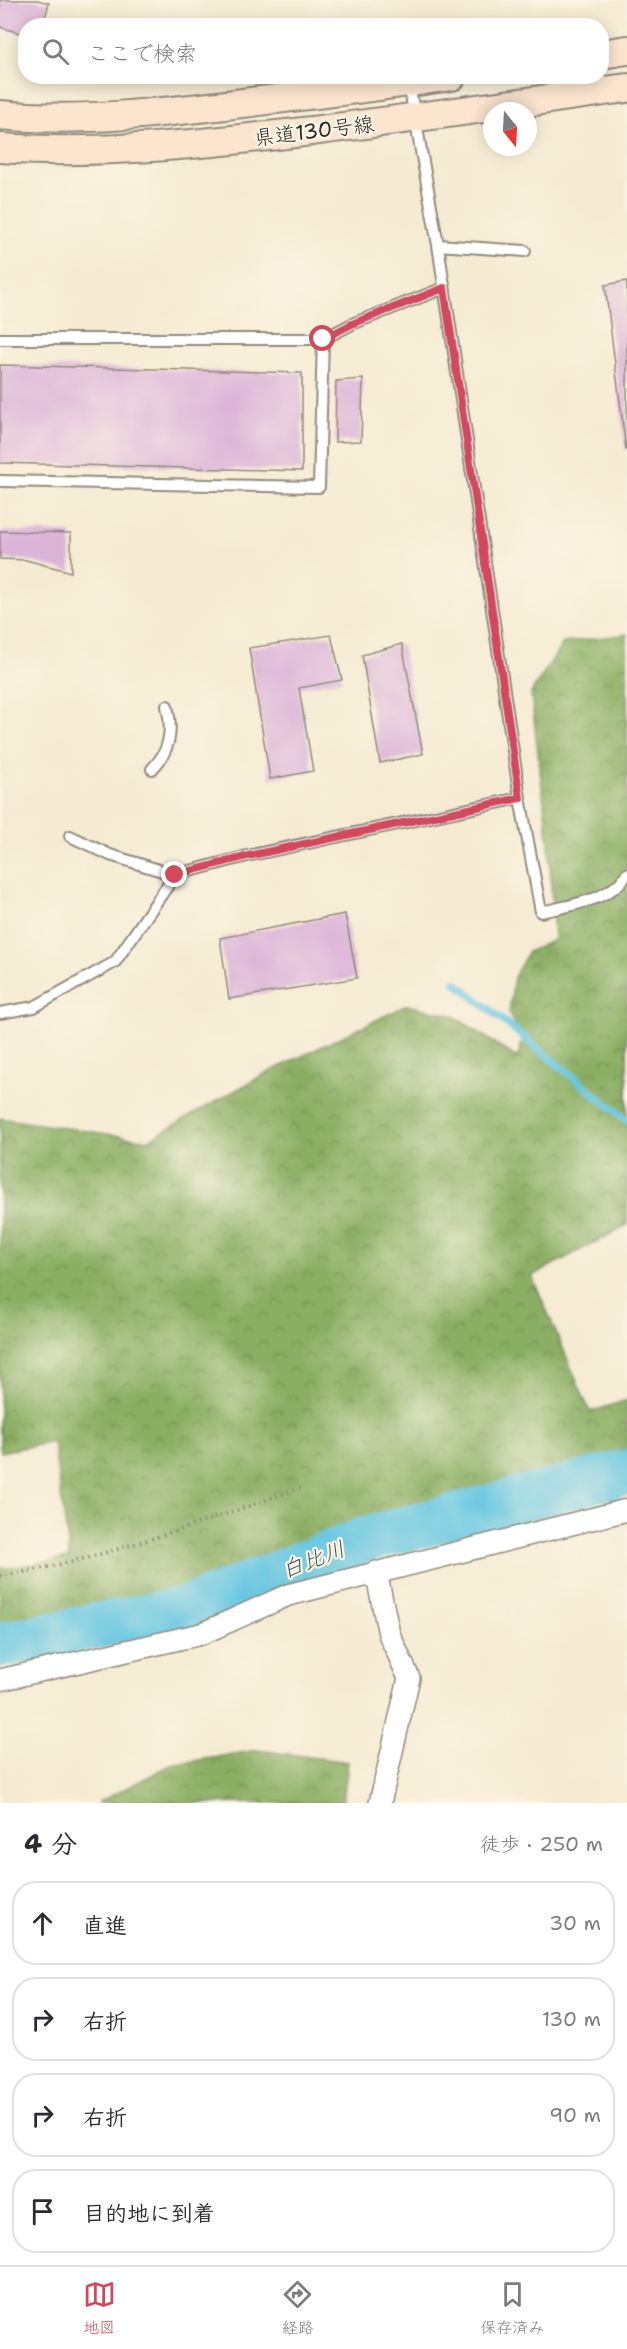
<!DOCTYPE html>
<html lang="ja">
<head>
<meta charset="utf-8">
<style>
  body { margin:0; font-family:"Shantell Sans","Klee One",sans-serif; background:#f2f2f3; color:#2b2b33 }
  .compass { position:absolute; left:483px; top:102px; width:54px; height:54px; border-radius:50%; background:#fff; box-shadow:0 3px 15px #0003; rotate:162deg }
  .stop { position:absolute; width:18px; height:18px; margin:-14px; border:4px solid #d1495b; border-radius:50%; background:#fff }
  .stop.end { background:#d1495b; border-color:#fff; box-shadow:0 2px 6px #0008 }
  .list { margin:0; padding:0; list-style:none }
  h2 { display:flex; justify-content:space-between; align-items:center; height:78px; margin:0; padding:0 24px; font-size:26px }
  h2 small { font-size:20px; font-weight:400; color:#7c7c81 }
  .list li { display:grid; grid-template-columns:39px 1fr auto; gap:18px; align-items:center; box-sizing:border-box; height:84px; margin:0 12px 12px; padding:0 12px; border:2px solid #e1e1e2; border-radius:24px }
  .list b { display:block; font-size:22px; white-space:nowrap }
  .list em { font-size:20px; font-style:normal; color:#7c7c81 }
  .icon { flex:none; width:33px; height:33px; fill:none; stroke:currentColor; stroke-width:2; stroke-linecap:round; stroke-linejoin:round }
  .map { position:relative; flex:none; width:627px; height:1803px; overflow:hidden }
  .search { position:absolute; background:#fff; box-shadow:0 3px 15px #0003; left:18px; right:18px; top:18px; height:66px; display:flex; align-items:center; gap:15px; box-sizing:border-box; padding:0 21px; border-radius:24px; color:#7c7c81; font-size:22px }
  .sheet { height:462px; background:#fff }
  nav { display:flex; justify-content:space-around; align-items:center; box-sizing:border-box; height:84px; border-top:2px solid #e1e1e2; background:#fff; font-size:16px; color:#7c7c81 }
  nav a { display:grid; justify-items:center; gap:3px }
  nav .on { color:#d1495b }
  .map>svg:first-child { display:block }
  .forest { fill:url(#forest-crowns); stroke:#5a6c46; stroke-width:1.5 }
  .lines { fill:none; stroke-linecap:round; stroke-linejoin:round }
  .stream { stroke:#63c6e1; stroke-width:8 }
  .river { stroke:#63c6e1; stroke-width:46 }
  .building { fill:#dbb4d8 }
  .lane-casing { stroke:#908b7e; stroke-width:14 }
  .street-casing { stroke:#908b7e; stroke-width:24 }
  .secondary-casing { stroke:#908b7e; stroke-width:32 }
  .path { stroke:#908b7e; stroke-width:4; stroke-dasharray:1.5 4.5; stroke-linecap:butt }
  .lane { stroke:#fff; stroke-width:10 }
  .street { stroke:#fff; stroke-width:21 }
  .secondary { stroke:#fbe5cf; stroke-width:28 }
  .route { stroke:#d1495b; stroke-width:8 }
  .labels { text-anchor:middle; stroke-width:4.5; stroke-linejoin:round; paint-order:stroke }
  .street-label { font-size:21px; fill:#2b2b2b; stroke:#fcf5e5 }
  .water-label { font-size:22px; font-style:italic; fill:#3c5a62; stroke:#fcf5e5 }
</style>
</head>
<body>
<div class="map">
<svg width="627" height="1803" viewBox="0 0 627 1803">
  <defs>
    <pattern id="forest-crowns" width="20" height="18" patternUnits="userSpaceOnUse" patternTransform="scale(1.5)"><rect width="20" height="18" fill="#8aae62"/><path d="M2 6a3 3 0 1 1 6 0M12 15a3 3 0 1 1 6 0" fill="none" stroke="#718e51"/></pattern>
  </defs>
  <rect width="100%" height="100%" fill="#fcf5e5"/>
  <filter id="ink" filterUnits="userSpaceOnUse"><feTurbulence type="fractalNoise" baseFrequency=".0167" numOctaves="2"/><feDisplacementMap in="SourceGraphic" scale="12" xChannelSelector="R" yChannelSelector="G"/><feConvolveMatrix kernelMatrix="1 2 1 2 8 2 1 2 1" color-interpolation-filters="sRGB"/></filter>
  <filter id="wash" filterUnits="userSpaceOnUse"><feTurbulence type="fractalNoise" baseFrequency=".008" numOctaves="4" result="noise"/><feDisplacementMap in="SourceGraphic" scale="24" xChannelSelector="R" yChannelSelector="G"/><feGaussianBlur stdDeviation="1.35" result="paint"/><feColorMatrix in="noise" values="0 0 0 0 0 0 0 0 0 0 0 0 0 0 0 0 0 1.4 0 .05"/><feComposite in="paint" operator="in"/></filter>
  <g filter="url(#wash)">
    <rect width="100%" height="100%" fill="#f5ebd2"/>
    <path class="forest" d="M627,634V1225L532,1276L590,1412L627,1400V1492L414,1541L162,1625L0,1657V1569L69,1558L68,1543L53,1442L0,1452V1118L148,1140L261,1076L407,1005L452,1015L517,1058L523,1040L509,1013L514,977L528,952L554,940L549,846L531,693L563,643Z
      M257,1750L348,1762L343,1803H97L171,1765Z"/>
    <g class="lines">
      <path class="stream" d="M455,982L627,1120"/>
      <path class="river" d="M0,1645L188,1608L367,1539L627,1472"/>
    </g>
    <g id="blocks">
      <path class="building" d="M0,0H37L49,3L43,26H26V35L0,27Z
        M627,281V450H626L605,285Z
        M0,365L302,373V471L0,463Z
        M363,379L361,441L335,442L336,381Z
        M0,531L71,533V572L26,560L0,559Z
        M331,635L342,680L299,688L313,771L270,779L249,648Z
        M402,644L423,754L380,763L362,655Z
        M345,914L357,978L229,999L220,938Z"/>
    </g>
  </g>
  <g filter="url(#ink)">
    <use href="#blocks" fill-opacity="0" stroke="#908b7e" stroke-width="1.5"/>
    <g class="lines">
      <defs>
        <path id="lane" d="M409,84L438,245L520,798L541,912C570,905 610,901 627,874
          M438,245L525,251
          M0,339H323L352,324L444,288
          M0,481L319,487L323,339
          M152,769C170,751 173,731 167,706
          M70,836L110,855L175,875
          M0,1013L34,1007L115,962L175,875L247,856L520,798"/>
        <path id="street" d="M376,1572L389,1634L409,1678L380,1803
          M0,1680L201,1634L288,1595L627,1510"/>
        <path id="secondary" d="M602,54L627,50
          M0,115C83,123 168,112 251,102C318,94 385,86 452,76
          M0,148C101,155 203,144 303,132C411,119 519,103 627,88"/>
      </defs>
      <use href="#lane" class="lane-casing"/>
      <use href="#street" class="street-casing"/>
      <use href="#secondary" class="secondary-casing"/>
      <path class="path" d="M0,1576C104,1560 204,1521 303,1487"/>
      <use href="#lane" class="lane"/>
      <use href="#street" class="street"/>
      <use href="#secondary" class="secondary"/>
    </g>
  </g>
  <g class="lines" filter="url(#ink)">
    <path class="route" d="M175,875L248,856L520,798L444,288L352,324L323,339"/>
  </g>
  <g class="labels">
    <g class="street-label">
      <text transform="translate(314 131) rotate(-7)" y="7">県道130号線</text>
    </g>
    <g class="water-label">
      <text transform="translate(313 1559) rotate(-21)" y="8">白比川</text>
    </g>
  </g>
</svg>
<svg class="compass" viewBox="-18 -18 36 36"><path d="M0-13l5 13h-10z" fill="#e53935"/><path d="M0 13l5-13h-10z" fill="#7c7c81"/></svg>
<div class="stop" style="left:323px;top:339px"></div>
<div class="stop end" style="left:175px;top:875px"></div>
<div class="search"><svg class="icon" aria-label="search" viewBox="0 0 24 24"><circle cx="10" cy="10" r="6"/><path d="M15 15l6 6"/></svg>ここで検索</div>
</div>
<section class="sheet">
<h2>4 分<small>徒歩 · 250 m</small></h2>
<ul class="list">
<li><svg class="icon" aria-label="ahead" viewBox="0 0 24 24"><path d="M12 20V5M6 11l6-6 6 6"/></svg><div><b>直進</b></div><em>30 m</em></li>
<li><svg class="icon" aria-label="right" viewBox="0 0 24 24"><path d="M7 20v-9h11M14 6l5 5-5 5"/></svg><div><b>右折</b></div><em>130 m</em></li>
<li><svg class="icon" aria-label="right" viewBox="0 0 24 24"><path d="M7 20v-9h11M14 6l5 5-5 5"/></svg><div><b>右折</b></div><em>90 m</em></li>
<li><svg class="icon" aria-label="arrive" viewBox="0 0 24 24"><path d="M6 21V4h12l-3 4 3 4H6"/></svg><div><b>目的地に到着</b></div></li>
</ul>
</section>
<nav>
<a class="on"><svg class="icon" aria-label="map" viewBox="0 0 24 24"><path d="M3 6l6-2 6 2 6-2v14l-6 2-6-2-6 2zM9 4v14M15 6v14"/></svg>地図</a>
<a><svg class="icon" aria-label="directions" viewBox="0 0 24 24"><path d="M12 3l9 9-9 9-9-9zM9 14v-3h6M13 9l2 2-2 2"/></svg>経路</a>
<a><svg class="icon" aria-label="saved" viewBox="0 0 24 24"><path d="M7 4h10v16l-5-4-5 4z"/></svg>保存済み</a>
</nav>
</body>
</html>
